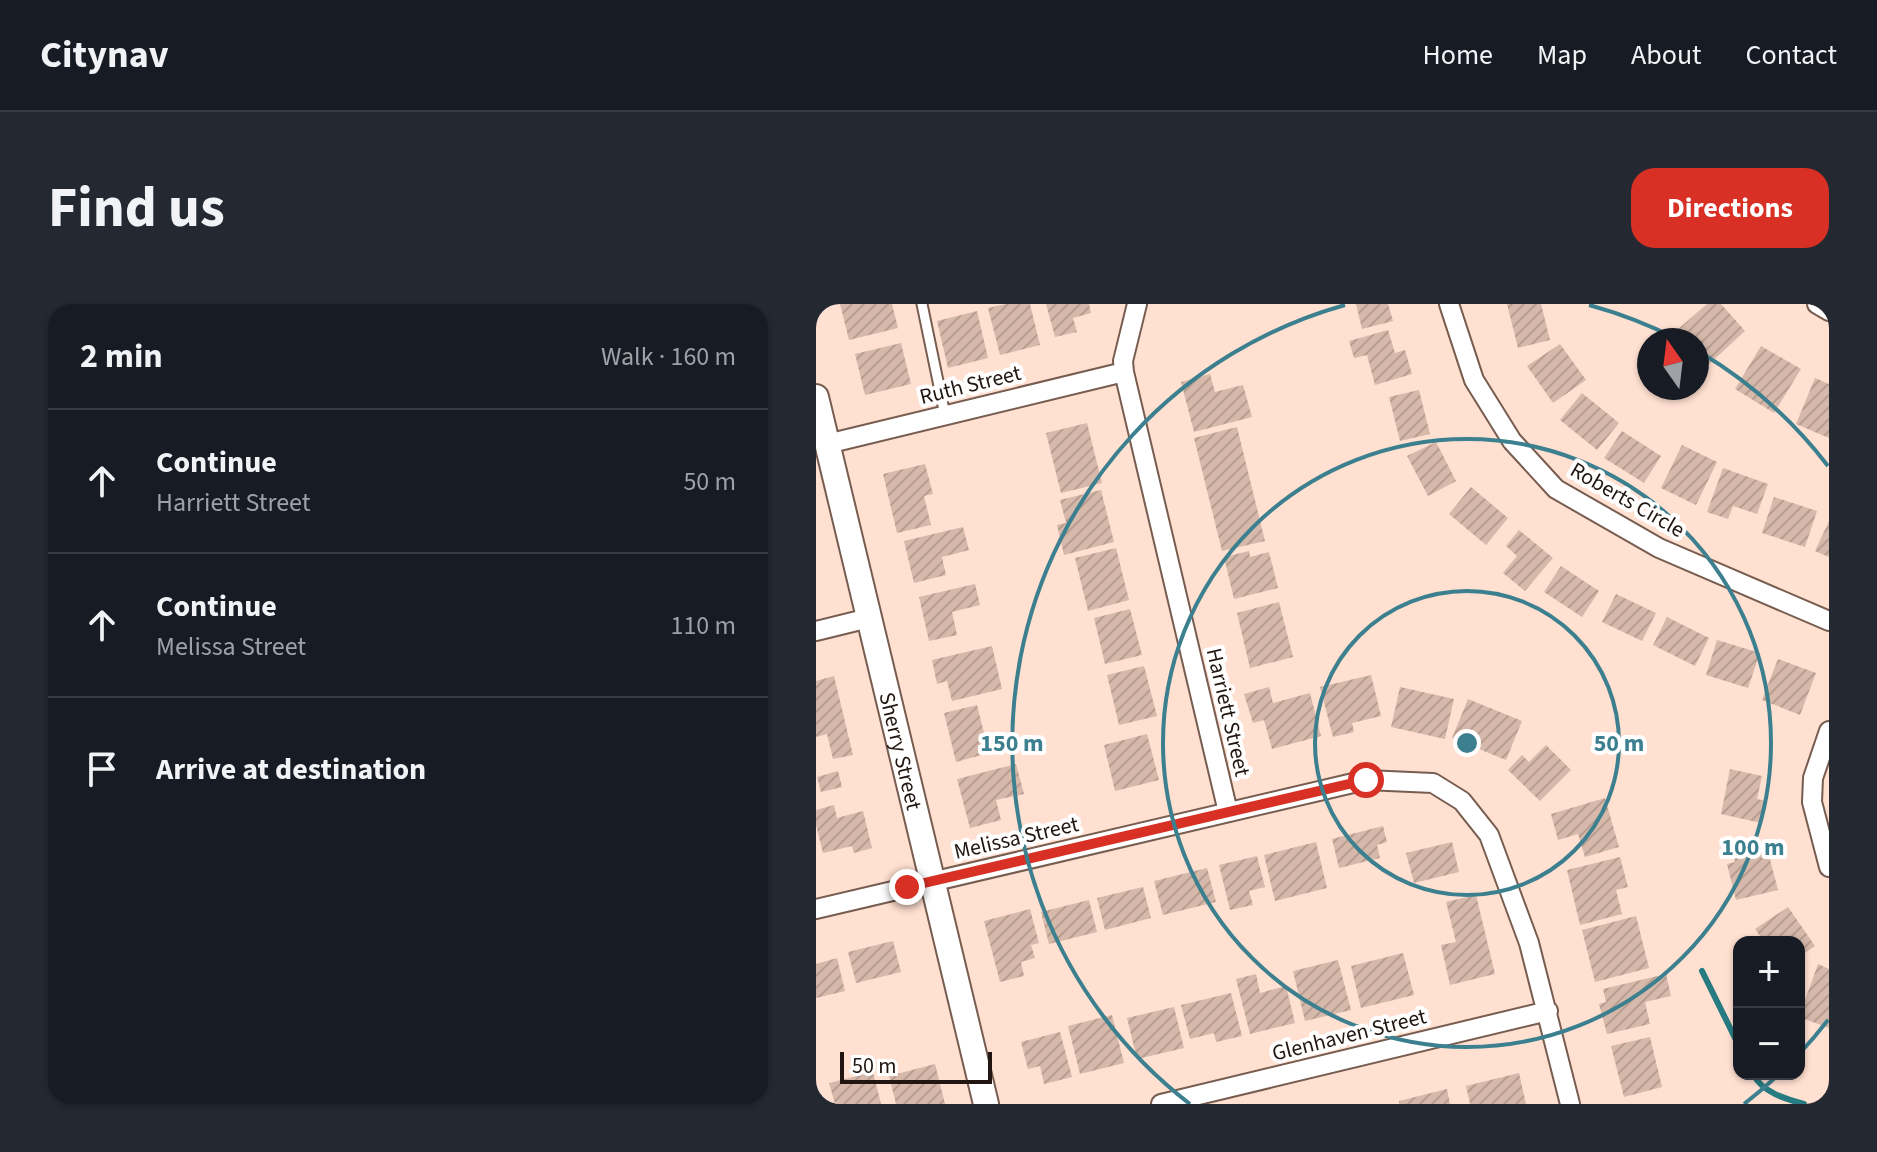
<!DOCTYPE html>
<html lang="en">
<head>
<meta charset="utf-8">
<style>
  body { margin:0; font-family:"Source Sans 3",sans-serif; background:#242831; color:#f1f3f6 }
  .controls { position:absolute; right:24px; bottom:24px; display:grid; overflow:hidden; border-radius:16px; box-shadow:0 2px 6px #0004 }
  .controls button { width:72px; height:72px; display:grid; place-items:center; padding:0; border:0; border-bottom:2px solid #363941; background:#171b24; color:#f1f3f6; font:40px sans-serif }
  .compass { position:absolute; left:821px; top:24px; width:72px; height:72px; border-radius:50%; background:#171b24; box-shadow:0 2px 6px #0004; rotate:346deg }
  .scale { position:absolute; left:24px; bottom:20px; width:152px; box-sizing:border-box; padding-left:8px; border:4px solid #211611; border-top:0; font-size:22px; line-height:28px; white-space:nowrap; color:#211611; -webkit-text-stroke:6px #fff; paint-order:stroke }
  .stop { position:absolute; width:24px; height:24px; margin:-18px; border:6px solid #d93025; border-radius:50%; background:#fff }
  .stop.end { background:#d93025; border-color:#fff; box-shadow:0 2px 8px #0008 }
  .list { margin:0; padding:0; list-style:none }
  h2 { display:flex; justify-content:space-between; align-items:center; height:104px; margin:0; padding:0 32px; font-size:34px }
  h2 small { font-size:26px; font-weight:400; color:#9ea1a6 }
  .list li { display:grid; grid-template-columns:52px 1fr auto; gap:24px; align-items:center; box-sizing:border-box; height:144px; padding:0 32px; border-top:2px solid #363941 }
  .list b { display:block; font-size:30px; white-space:nowrap }
  .list p { margin:0; font-size:26px; white-space:nowrap; color:#9ea1a6 }
  .list em { font-size:26px; font-style:normal; color:#9ea1a6 }
  .icon { flex:none; width:44px; height:44px; fill:none; stroke:currentColor; stroke-width:2; stroke-linecap:round; stroke-linejoin:round }
  .map { position:relative; flex:none; width:1013px; height:800px; overflow:hidden; border-radius:24px }
  header { display:flex; align-items:center; gap:48px; box-sizing:border-box; height:112px; padding:0 40px; background:#171b24; border-bottom:2px solid #363941 }
  header strong { font-size:38px }
  nav { display:flex; gap:44px; margin-inline-start:auto; font-size:28px }
  .intro { display:flex; align-items:center; justify-content:space-between; box-sizing:border-box; height:192px; padding:0 48px }
  h1 { margin:0; font-size:56px }
  .button { padding:20px 36px; border-radius:24px; background:#d93025; color:#fff; font-size:28px; font-weight:700 }
  main { display:flex; gap:48px; padding:0 48px }
  aside { flex:1; background:#171b24; border-radius:24px; box-shadow:0 2px 6px #0004 }
  .map>svg:first-child { display:block }
  .lines { fill:none; stroke-linecap:round; stroke-linejoin:round }
  .stream { stroke:#277c82; stroke-width:6 }
  .building { fill:url(#building-hatch) }
  .service-casing { stroke:#775c50; stroke-width:13 }
  .minor-casing { stroke:#775c50; stroke-width:22 }
  .tertiary-casing { stroke:#775c50; stroke-width:28 }
  .service { stroke:#fff; stroke-width:9 }
  .minor { stroke:#fff; stroke-width:18 }
  .tertiary { stroke:#fff; stroke-width:24 }
  .route { stroke:#d93025; stroke-width:10 }
  .ring { fill:none; stroke:#3c808f; stroke-width:4 }
  .labels { text-anchor:middle; stroke-width:8; stroke-linejoin:round; paint-order:stroke }
  .street-label { font-size:22px; fill:#211611; stroke:#fff }
  .centre { fill:#3c808f; stroke:#fff; stroke-width:4 }
  .ring-label { font-size:24px; text-anchor:middle; font-weight:bold; fill:#3c808f; stroke:#fff; stroke-width:8; stroke-linejoin:round; paint-order:stroke }
</style>
</head>
<body>
<header>
<strong>Citynav</strong>
<nav><a>Home</a><a>Map</a><a>About</a><a>Contact</a></nav>
</header>
<div class="intro"><h1>Find us</h1><a class="button">Directions</a></div>
<main>
<aside>
<h2>2 min<small>Walk · 160 m</small></h2>
<ul class="list">
<li><svg class="icon" aria-label="ahead" viewBox="0 0 24 24"><path d="M12 20V5M6 11l6-6 6 6"/></svg><div><b>Continue</b><p>Harriett Street</p></div><em>50 m</em></li>
<li><svg class="icon" aria-label="ahead" viewBox="0 0 24 24"><path d="M12 20V5M6 11l6-6 6 6"/></svg><div><b>Continue</b><p>Melissa Street</p></div><em>110 m</em></li>
<li><svg class="icon" aria-label="arrive" viewBox="0 0 24 24"><path d="M6 21V4h12l-3 4 3 4H6"/></svg><div><b>Arrive at destination</b></div></li>
</ul>
</aside>
<div class="map">
<svg width="1013" height="800" viewBox="0 0 1013 800">
  <defs>
    <pattern id="building-hatch" width="6" height="6" patternUnits="userSpaceOnUse" patternTransform="scale(2)"><rect width="6" height="6" fill="#d6b9aa"/><path d="M-1 1l2-2M0 6l6-6M5 7l2-2" fill="none" stroke="#b79e91"/></pattern>
  </defs>
  <rect width="100%" height="100%" fill="#ffe0d1"/>
  <g class="lines">
    <path class="stream" d="M886,667L923,742
      M937,770C946,788 969,795 988,800"/>
  </g>
  <path class="building" d="M24,0H76L82,24L33,36Z
    M190,0H214L224,41L184,51L172,4Z
    M230,0H273L275,9L257,14L261,28L239,33Z
    M540,0H572L577,17L546,25Z
    M691,0H725L734,36L702,44Z
    M891,0H905L929,27L892,61L881,49V36H870L861,26Z
    M161,7L172,54L132,64L121,17Z
    M572,26L579,49L589,46L596,70L559,81L551,51L538,54L533,37Z
    M85,39L95,80L49,91L39,50Z
    M744,40L770,76L737,99L711,62Z
    M945,42L985,65L958,109L919,85Z
    M394,70L399,88L427,81L436,113L378,128L365,78Z
    M999,74L1013,80V134L980,120Z
    M603,86L614,130L584,137L573,93Z
    M766,89L803,119L781,146L744,116Z
    M271,119L286,179L245,189L230,129Z
    M421,123L449,237L406,247L378,134Z
    M806,127L845,152L828,179L788,154Z
    M620,138L640,177L612,192L591,152Z
    M866,141L901,158L880,201L845,184Z
    M109,160L117,190L108,192L115,221L81,229L67,170Z
    M907,164L952,180L941,210L917,202L912,215L891,208Z
    M655,183L692,214L670,241L633,210Z
    M285,186L298,238L248,251L241,221L250,219L244,196Z
    M958,193L1001,207L989,243L946,229Z
    M1013,217V253L999,247Z
    M147,223L153,246L126,253L130,271L98,279L88,237Z
    M703,226L737,254L709,287L687,269L701,252L690,242Z
    M300,244L313,296L272,307L259,254Z
    M433,247L434,253L453,248L462,284L418,295L408,253Z
    M745,262L783,287L766,313L728,288Z
    M159,280L164,301L136,308L141,331L113,337L103,293Z
    M800,290L840,309L826,337L786,318Z
    M463,298L477,353L434,364L421,309Z
    M314,305L326,351L289,360L278,314Z
    M851,313L893,334L879,362L837,341Z
    M901,336L944,349L932,384L890,371Z
    M176,342L186,385L136,397L131,377L121,380L116,356Z
    M962,355L1000,369L984,411L946,396Z
    M328,362L341,412L303,421L291,371Z
    M555,371L565,412L536,419L538,428L517,433L504,383Z
    M18,372L37,451L17,455L11,430L0,433V377Z
    M453,383L457,399L494,389L505,432L456,445L448,416L437,419L428,390Z
    M584,383L638,395L629,435L575,423Z
    M652,395L706,417L690,456L636,434Z
    M161,401L173,449L140,458L128,409Z
    M331,430L343,476L299,487L288,441Z
    M730,441L755,466L724,497L692,466L706,451L713,458Z
    M200,460L208,490L180,496L185,516L154,524L141,475Z
    M914,465L946,472L941,495L950,497L945,519L905,510Z
    M22,467L26,483L5,488L1,473Z
    M789,494L803,543L769,553L762,530L742,536L735,510Z
    M18,501L21,514L47,507L56,544L38,549L36,542L7,549L0,521V506Z
    M567,522L571,538L561,541L564,554L523,564L516,535Z
    M500,538L511,584L459,597L448,551Z
    M636,538L643,568L598,579L590,549Z
    M950,540L962,586L920,596L911,560L919,558L917,548Z
    M441,552L449,583L433,587L437,601L414,606L403,561Z
    M804,553L812,583L800,586L806,610L764,621L751,566Z
    M391,564L400,598L347,611L338,577Z
    M327,583L335,614L289,626L281,594Z
    M660,591L679,670L634,681L625,641L640,638L630,598Z
    M273,596L281,628L233,640L225,608Z
    M972,603L999,642L983,653V638H936L944,632L939,625Z
    M214,605L223,639L215,641L219,654L205,658L208,672L184,678L168,617Z
    M820,612L833,664L779,678L766,626Z
    M77,637L85,668L40,679L32,648Z
    M587,649L598,691L545,704L535,662Z
    M21,654L29,687L0,694V660Z
    M522,656L535,706L489,717L477,667Z
    M1002,660L1013,665V724L983,713Z
    M440,670L444,689L470,682L479,719L434,730L420,675Z
    M850,670L855,692L829,698L834,720L791,730L783,700L790,698L787,685Z
    M415,689L426,732L400,738L398,729L374,735L365,701Z
    M358,703L368,744L321,755L311,714Z
    M296,711L308,759L264,770L252,722Z
    M244,728L256,773L228,780L224,762L212,765L205,738Z
    M834,733L846,783L808,793L795,742Z
    M119,760L129,800H80L73,772Z
    M57,768L65,800H19L13,779Z
    M703,769L710,800H654L650,782Z
    M631,785L634,800H583V797Z"/>
  <g class="lines">
    <defs>
      <path id="service" d="M106,0L129,111"/>
      <path id="minor" d="M321,0L307,57L308,68L412,508
        M633,0L658,76L696,137L740,185L843,244L1013,317
        M1001,0L1013,7
        M11,140L308,68
        M0,327L53,314
        M1013,427L997,474L996,498L1013,563
        M0,605L550,476L617,479L646,497L673,531L713,639L754,800
        M345,800L732,707"/>
      <g id="tertiary">
        <path id="s1" d="M0,93L170,800"/>
      </g>
    </defs>
    <use href="#service" class="service-casing"/>
    <use href="#minor" class="minor-casing"/>
    <use href="#tertiary" class="tertiary-casing"/>
    <use href="#service" class="service"/>
    <use href="#minor" class="minor"/>
    <use href="#tertiary" class="tertiary"/>
  </g>
  <g class="lines">
    <path class="route" d="M91,583L550,476"/>
  </g>
  <g class="ring">
    <circle cx="651" cy="439" r="152"/>
    <circle cx="651" cy="439" r="304"/>
    <path d="M1012 716A455 455 0 0 1 984 749M961 772A455 455 0 0 1 928 800M374 800A455 455 0 0 1 529 1M773 1A455 455 0 0 1 861 35M882 47A455 455 0 0 1 1012 162"/>
  </g>
  <g class="labels">
    <g class="street-label">
      <text transform="translate(154 80) rotate(-14)" y="8">Ruth Street</text>
      <text transform="translate(812 195) rotate(30)" y="8">Roberts Circle</text>
      <text transform="translate(413 408) rotate(77)" y="8">Harriett Street</text>
      <text dy="8" stroke="none"><textPath href="#s1" startOffset="364">Sherry Street</textPath></text>
      <text transform="translate(200 533) rotate(-13)" y="8">Melissa Street</text>
      <text transform="translate(533 730) rotate(-14)" y="8">Glenhaven Street</text>
    </g>
  </g>
  <circle cx="651" cy="439" r="12" class="centre"/>
  <g class="ring-label">
    <text x="803" y="447">50 m</text>
    <text x="196" y="447">150 m</text>
    <text x="937" y="551">100 m</text>
  </g>
</svg>
<div class="controls">
<button>+</button>
<button>−</button>
</div>
<svg class="compass" viewBox="-18 -18 36 36"><path d="M0-13l5 13h-10z" fill="#e53935"/><path d="M0 13l5-13h-10z" fill="#9ea1a6"/></svg>
<div class="scale">50 m</div>
<div class="stop" style="left:550px;top:476px"></div>
<div class="stop end" style="left:91px;top:583px"></div>
</div>
</main>
</body>
</html>
